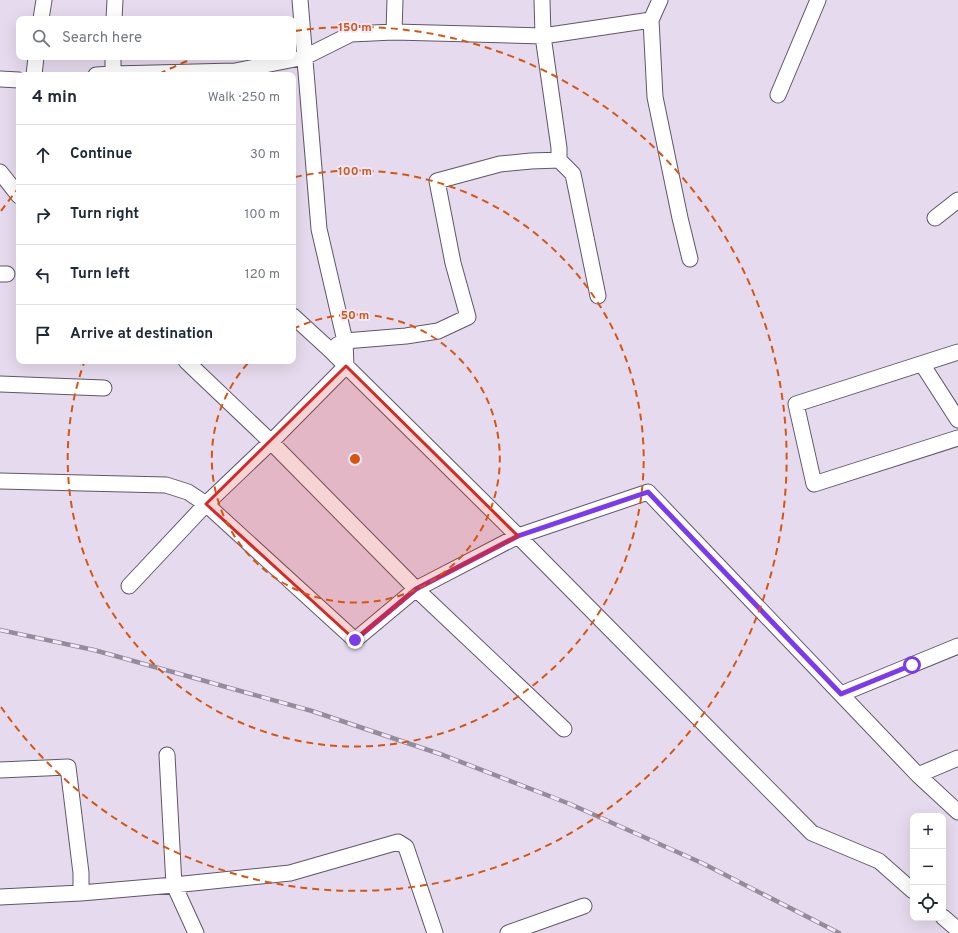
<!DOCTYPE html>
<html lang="en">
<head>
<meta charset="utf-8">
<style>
  body { margin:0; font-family:Overpass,sans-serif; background:#f6f6f7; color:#1f2937 }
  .controls { position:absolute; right:12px; bottom:12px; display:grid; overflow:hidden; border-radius:8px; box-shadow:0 4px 16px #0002 }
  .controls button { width:36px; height:36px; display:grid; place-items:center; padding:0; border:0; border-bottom:1px solid #e0e1e3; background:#fff; color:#1f2937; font:20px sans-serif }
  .stop { position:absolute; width:12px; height:12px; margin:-9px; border:3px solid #7c3aed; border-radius:50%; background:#fff }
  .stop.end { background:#7c3aed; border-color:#fff; box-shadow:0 1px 4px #0008 }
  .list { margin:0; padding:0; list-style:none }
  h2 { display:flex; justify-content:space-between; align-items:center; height:52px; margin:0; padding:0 16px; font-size:17px }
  h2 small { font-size:13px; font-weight:400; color:#747a83 }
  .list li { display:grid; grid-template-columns:26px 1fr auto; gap:12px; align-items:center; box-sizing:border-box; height:60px; padding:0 16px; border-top:1px solid #e0e1e3 }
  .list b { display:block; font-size:15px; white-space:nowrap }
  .list em { font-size:13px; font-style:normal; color:#747a83 }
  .icon { flex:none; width:22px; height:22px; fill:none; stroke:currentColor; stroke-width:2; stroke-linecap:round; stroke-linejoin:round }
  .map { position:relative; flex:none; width:958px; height:933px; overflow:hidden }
  .search { position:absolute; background:#fff; box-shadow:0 4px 16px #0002; left:16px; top:16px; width:280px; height:44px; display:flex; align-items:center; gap:10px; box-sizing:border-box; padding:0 14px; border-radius:8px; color:#747a83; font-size:15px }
  .panel { position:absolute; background:#fff; box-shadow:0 4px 16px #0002; left:16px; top:72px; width:280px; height:292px; border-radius:8px }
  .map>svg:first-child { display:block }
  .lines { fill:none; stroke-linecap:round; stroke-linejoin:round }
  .minor-casing { stroke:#605667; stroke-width:17 }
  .minor { stroke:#fff; stroke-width:15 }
  .rail-casing { stroke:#948c9a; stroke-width:4.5 }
  .rail { stroke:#f3e8fc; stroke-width:3; stroke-dasharray:9; stroke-linecap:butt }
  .route { stroke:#7c3aed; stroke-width:5 }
  .marked { fill:#d62828; fill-opacity:0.2; stroke:#d62828; stroke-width:3; stroke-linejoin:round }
  .ring { fill:none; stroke:#d65510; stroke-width:2; stroke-dasharray:7 5 }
  .centre { fill:#d65510; stroke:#f3e8fc; stroke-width:2 }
  .ring-label { font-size:12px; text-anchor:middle; font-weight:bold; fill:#d65510; stroke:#f3e8fc; stroke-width:3.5; stroke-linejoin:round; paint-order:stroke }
</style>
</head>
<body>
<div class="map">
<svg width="958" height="933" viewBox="0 0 958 933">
  <rect width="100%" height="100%" fill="#e6dbee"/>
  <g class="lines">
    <defs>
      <path id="minor" d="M300,0L319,229L345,341L337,345
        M41,19L44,0
        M114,19L115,0
        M651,20L655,97L680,218L690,259
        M394,32L395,0
        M34,75L36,57
        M96,75L113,74L235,71L305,57L351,34L394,32L543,36L651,20L660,0
        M113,75V57
        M0,79L19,80
        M778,95L818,0
        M559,160L573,174L598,296
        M0,172L19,196
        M935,218L958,200
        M0,274H7
        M293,316L329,349L518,536L648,492L918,775L958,812
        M958,352L796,404L814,484L958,438
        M186,361L271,442L416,589L564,729
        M922,364L958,420
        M0,384L104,388
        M0,481L166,485L188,492L206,504L355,640L416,589L518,536L812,833L879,861L913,891
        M129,586L206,504L271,442L346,366L345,341L406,336L438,331L468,317L453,263L437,181L500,164L531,161L559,160V148L543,36L542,0
        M841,694L958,646
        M167,755L174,885L290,873L398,842L406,847L435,933
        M0,770L68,767L81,873V893
        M918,775L958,758
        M0,897L81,893L174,885L196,933
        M943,917L958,930
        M508,933L584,906"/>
    </defs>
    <use href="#minor" class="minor-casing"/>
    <use href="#minor" class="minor"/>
    <defs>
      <path id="rail" d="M0,630L94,650L205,681L312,711L443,755L570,804L704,864L839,933"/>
    </defs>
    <use href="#rail" class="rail-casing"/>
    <use href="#rail" class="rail"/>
  </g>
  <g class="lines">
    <path class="route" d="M355,640L416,589L518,536L648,492L841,694L912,665"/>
  </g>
  <path class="marked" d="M346,366L518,536L416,589L355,640L206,504Z"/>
  <g class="ring">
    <path d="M293 329A144 144 0 1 1 249 362"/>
    <path d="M295 177A288 288 0 1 1 84 363"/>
    <path d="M1 211A432 432 0 0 1 17 190M159 74A432 432 0 0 1 197 57M295 31A432 432 0 1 1 1 707"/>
  </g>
  <circle cx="355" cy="459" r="6" class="centre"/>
  <g class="ring-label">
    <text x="355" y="31">150 m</text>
    <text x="355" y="175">100 m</text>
    <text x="355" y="319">50 m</text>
  </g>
</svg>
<div class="controls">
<button>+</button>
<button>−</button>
<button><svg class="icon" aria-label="locate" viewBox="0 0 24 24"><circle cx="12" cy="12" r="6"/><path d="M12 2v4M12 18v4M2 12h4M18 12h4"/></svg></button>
</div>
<div class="stop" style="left:912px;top:665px"></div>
<div class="stop end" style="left:355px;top:640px"></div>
<div class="search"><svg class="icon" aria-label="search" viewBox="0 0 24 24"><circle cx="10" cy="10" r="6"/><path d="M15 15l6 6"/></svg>Search here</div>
<section class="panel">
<h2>4 min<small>Walk · 250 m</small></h2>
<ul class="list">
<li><svg class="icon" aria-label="ahead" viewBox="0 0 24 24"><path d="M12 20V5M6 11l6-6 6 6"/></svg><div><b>Continue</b></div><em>30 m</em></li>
<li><svg class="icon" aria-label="right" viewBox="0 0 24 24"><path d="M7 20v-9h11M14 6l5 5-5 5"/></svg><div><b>Turn right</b></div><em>100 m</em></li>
<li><svg class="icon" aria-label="left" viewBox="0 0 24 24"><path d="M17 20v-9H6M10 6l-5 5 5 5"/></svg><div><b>Turn left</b></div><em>120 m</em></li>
<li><svg class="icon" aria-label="arrive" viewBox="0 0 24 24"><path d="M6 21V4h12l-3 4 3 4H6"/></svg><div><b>Arrive at destination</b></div></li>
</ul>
</section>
</div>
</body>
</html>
